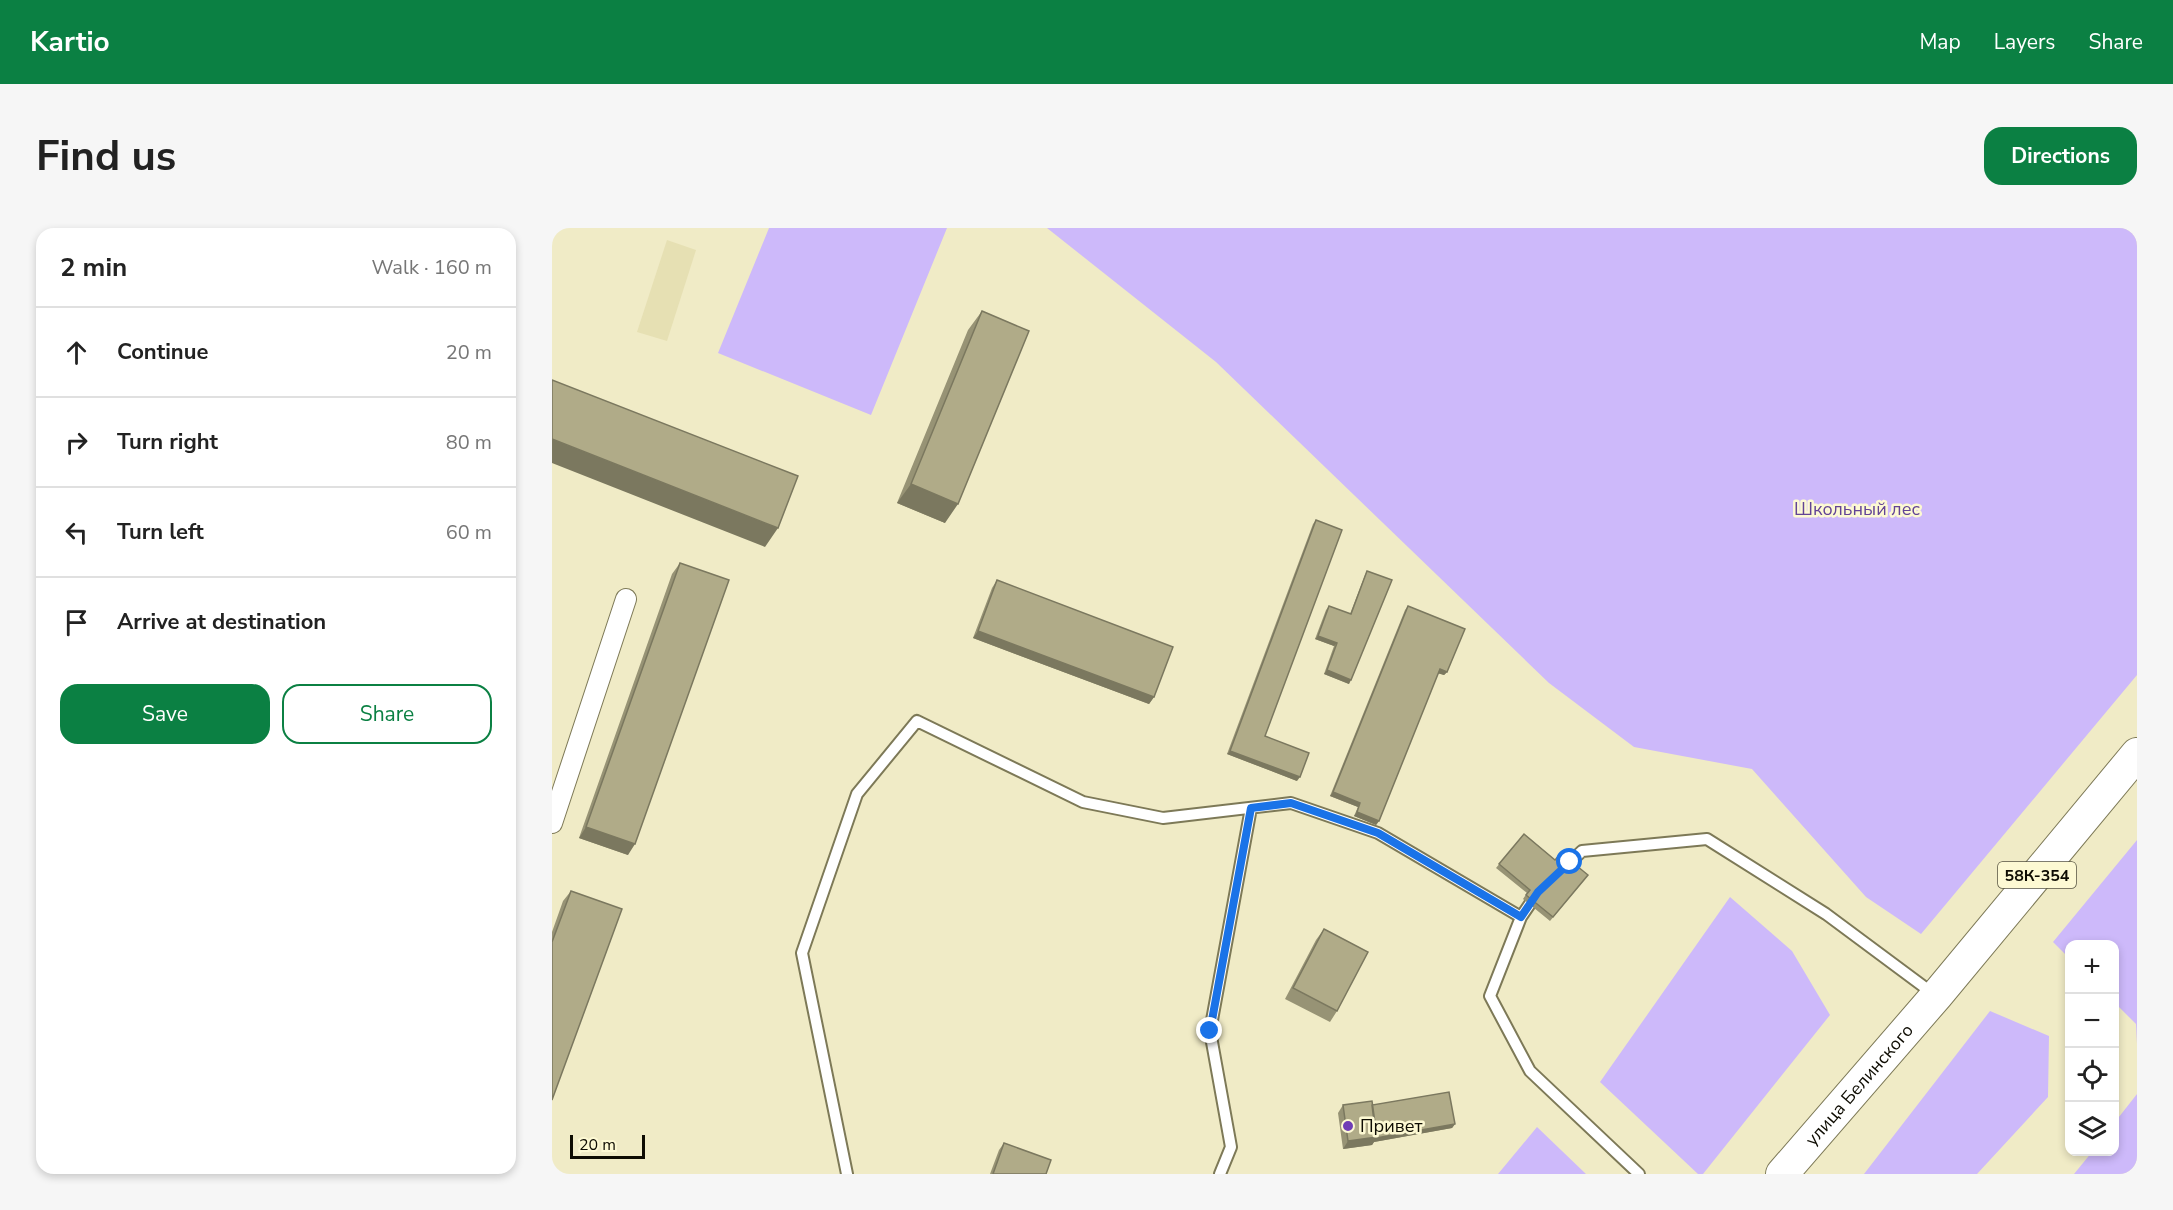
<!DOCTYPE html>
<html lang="en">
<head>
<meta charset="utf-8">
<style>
  body { margin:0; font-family:"Nunito Sans",sans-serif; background:#f6f6f6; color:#222 }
  .controls { position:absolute; right:18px; bottom:18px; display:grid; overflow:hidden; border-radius:12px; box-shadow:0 3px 9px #0003 }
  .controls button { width:54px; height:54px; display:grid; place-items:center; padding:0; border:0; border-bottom:2px solid #e0e0e0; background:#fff; color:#222; font:30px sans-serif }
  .scale { position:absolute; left:18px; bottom:15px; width:75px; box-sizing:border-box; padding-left:6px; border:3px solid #0e0c02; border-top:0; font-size:16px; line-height:21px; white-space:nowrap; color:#0e0c02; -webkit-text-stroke:4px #fdf9d3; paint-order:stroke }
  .stop { position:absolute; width:18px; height:18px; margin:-14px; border:4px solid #1a73e8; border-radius:50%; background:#fff }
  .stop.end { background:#1a73e8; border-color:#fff; box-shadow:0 2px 6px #0008 }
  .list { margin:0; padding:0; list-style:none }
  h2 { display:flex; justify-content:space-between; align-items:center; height:78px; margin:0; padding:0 24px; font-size:26px }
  h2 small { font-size:20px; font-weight:400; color:#767676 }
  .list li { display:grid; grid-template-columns:39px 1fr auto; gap:18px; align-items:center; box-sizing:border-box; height:90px; padding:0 24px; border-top:2px solid #e0e0e0 }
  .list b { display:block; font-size:22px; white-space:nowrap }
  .list em { font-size:20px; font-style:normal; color:#767676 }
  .actions { display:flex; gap:12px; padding:18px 24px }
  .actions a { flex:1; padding:14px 0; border:2px solid #0b8043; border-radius:18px; text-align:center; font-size:21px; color:#0b8043 }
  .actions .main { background:#0b8043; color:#fff }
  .icon { flex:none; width:33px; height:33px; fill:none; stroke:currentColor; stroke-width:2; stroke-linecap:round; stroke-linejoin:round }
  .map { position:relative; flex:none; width:1585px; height:946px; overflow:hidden; border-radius:18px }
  header { display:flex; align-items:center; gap:36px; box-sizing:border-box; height:84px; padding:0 30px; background:#0b8043; color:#fff }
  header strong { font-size:28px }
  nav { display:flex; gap:33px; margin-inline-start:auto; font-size:21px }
  .intro { display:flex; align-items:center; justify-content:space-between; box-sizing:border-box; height:144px; padding:0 36px }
  h1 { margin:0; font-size:42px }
  .button { padding:15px 27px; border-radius:18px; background:#0b8043; color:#fff; font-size:21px; font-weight:700 }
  main { display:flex; gap:36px; padding:0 36px }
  aside { flex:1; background:#fff; border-radius:18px; box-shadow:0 3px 9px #0003 }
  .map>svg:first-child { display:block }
  .built { fill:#e6e0b3 }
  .green { fill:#cdb9fa }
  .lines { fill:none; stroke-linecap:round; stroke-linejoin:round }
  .lane-casing { stroke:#7d7957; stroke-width:14 }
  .street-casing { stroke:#7d7957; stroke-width:22 }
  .primary-casing { stroke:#7d7957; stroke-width:34 }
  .lane { stroke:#fff; stroke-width:10 }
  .street { stroke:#fff; stroke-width:20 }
  .primary { stroke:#fff; stroke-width:32 }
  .wall { fill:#979375 }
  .shaded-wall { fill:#7b785f }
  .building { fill:#b0ab88; stroke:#7b785f; stroke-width:1.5 }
  .route { stroke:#1a73e8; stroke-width:8 }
  .poi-dot { fill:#703eb6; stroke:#fdf9d3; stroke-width:2 }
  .labels { text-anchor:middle; stroke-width:5; stroke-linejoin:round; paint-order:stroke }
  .shield { fill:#fdf9d3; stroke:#565341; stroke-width:1.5 }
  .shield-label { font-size:16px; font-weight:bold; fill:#0e0c02 }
  .park-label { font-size:18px; fill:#624395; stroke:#fdf9d3 }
  .street-label { font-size:18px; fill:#0e0c02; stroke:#fdf9d3 }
  .poi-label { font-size:18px; fill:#0e0c02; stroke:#fdf9d3; text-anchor:start }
</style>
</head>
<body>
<header>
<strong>Kartio</strong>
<nav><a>Map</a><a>Layers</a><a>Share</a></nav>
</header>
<div class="intro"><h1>Find us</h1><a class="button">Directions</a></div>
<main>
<aside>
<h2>2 min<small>Walk · 160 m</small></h2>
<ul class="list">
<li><svg class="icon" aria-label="ahead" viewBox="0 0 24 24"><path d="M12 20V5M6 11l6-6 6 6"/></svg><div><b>Continue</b></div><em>20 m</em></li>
<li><svg class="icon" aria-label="right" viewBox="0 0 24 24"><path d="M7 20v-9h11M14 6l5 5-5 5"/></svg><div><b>Turn right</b></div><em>80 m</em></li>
<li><svg class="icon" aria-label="left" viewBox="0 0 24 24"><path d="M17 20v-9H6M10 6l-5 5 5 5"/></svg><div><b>Turn left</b></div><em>60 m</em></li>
<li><svg class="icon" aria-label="arrive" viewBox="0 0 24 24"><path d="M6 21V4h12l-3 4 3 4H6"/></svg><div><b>Arrive at destination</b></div></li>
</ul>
<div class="actions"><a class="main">Save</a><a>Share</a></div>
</aside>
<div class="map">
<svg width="1585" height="946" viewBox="0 0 1585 946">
  <rect width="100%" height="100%" fill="#f0ebc6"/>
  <path class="built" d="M115,12L144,22L115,113L85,104Z"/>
  <path class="green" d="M217,0H395L319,187L166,125Z
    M495,0H1585V447L1369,706L1314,669L1200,541L1082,519L997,455L664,134Z
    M1585,612V816L1584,796L1563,775L1562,716H1518L1517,730L1501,714Z
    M1178,669L1240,723L1278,787L1151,946H1146L1048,854Z
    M1438,783L1497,808L1496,869L1425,946H1312Z
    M1585,866V946H1522L1540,924H1562L1563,894Z
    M985,899L1034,946H946Z"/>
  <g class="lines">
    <defs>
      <path id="lane" d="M1011,641L1030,623L1155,611L1274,686L1383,767
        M986,664L969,689L938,768L978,843L1087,946
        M295,946L250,725L305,566L365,493L531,574L611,590L739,575L826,605L969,689
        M668,946L679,919L658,803L699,580"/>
      <path id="street" d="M0,595L74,371"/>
      <g id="primary">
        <path id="s1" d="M1230,946L1385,767L1585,526"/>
      </g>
    </defs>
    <use href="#lane" class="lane-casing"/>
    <use href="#street" class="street-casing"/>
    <use href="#primary" class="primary-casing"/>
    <use href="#lane" class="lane"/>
    <use href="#street" class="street"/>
    <use href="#primary" class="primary"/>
  </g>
  <path class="wall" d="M430,83L393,295L345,275L416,102Z
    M764,292L713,508L745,553L675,526L761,296Z
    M128,335L76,627L27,610L120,346Z
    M815,343L797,456L772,446L782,418L763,411L774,382L777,378L798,386L813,347Z
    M445,352L602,469L597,476L421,410L440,360Z
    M856,378L895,444L892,447L886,445L827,593L824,597L802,588L806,579L778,568L853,382Z
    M972,606L1003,632L1033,651L998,693L971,671L975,665L944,640Z
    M19,663L0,872V704L11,673Z
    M772,701L785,783L778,794L733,771L764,712Z
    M791,877H820L903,896L900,900L822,914L820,917L791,921L786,885Z
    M452,915L494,946H438L447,922Z"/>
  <path class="shaded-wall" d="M0,211L226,300L213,319L0,235Z
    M359,256L406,276L393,295L345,275Z
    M426,403L602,469L597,476L421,410Z
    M766,408L785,415L782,418L763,411Z
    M888,441L895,444L892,447L885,445Z
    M775,442L799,452L797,456L772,446Z
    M678,523L748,549L745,553L675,526Z
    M781,564L808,575L806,579L778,568Z
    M805,584L827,593L824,597L802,588Z
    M34,599L83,616L76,627L27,610Z
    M903,896L900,900L822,914L820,917L791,921L796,913Z"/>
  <path class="building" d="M430,83L477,103L406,276L359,256Z
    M0,152L246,248L226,300L0,211Z
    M764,292L790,302L713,508L757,525L748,549L678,523Z
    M128,335L177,352L83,616L34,599Z
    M815,343L840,352L799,452L775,442L785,415L766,408L777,378L799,386Z
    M445,352L621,419L602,469L426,403Z
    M856,378L913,401L895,444L888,441L827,593L805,584L808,575L781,564Z
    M972,606L1003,632L1009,625L1036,647L1001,689L974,667L978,662L947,636Z
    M19,663L70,681L0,872V714Z
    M772,701L816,724L785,783L741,760Z
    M897,864L903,896L824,910L820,877Z
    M820,873L825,909L796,913L791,877Z
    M452,915L499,932L494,946H441Z"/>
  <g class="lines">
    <path class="route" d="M658,803L699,580L739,575L826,605L969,689L986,664L1018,634"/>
  </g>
  <circle class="poi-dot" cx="796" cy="898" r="6"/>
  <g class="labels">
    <rect class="shield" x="1446" y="634" width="78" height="26" rx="4.5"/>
    <g class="shield-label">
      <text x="1485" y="653">58К-354</text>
    </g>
    <g class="park-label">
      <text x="1305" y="287">Школьный лес</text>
    </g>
    <g class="street-label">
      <text dy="6" stroke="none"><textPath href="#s1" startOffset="118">улица Белинского</textPath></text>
    </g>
    <g class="poi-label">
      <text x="808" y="904">Привет</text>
    </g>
  </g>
</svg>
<div class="controls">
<button>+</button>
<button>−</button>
<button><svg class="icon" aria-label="locate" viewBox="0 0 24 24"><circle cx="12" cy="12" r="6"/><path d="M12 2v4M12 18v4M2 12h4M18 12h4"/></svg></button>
<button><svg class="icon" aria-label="layers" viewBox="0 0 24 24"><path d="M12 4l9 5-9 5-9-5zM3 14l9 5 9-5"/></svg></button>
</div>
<div class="scale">20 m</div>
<div class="stop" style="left:1018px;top:634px"></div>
<div class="stop end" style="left:658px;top:803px"></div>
</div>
</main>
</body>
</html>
